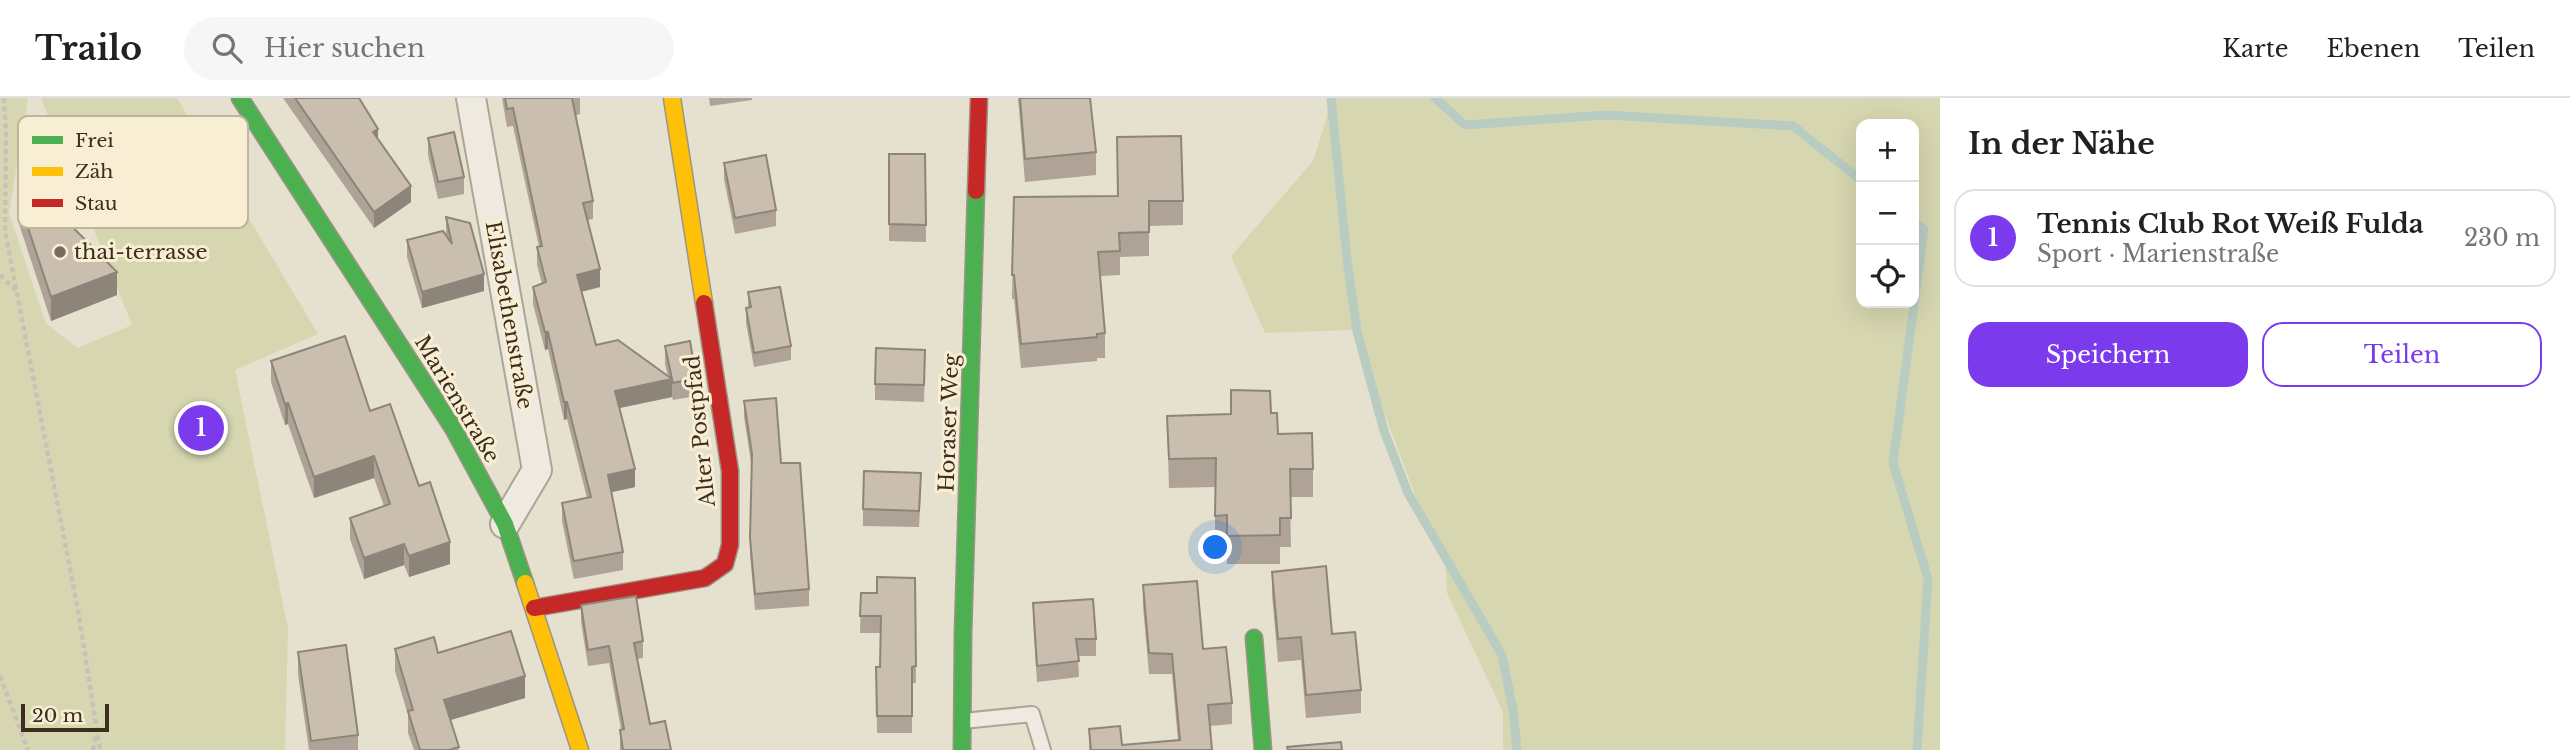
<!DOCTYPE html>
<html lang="de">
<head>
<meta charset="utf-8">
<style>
  body { margin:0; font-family:"Libre Baskerville",serif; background:#f6f6f6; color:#202124 }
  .controls { position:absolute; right:21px; top:21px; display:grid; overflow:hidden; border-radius:14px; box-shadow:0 7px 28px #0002 }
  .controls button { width:63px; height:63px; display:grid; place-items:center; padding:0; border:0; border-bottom:2px solid #e0e0e0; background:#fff; color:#202124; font:35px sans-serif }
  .scale { position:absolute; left:21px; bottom:18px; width:88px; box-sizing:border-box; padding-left:7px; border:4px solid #3c2d1e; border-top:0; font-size:19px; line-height:24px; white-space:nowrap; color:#3c2d1e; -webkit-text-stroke:5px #f8eed4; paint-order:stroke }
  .you { position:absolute; left:1216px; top:450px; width:24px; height:24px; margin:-18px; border:5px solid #fff; border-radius:50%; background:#1a73e8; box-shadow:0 0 0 10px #1a73e833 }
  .badge { display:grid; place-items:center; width:46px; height:46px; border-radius:50%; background:#7c3aed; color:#fff; font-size:23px; font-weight:700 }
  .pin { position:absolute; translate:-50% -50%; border:4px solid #fff; box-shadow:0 2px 7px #0006 }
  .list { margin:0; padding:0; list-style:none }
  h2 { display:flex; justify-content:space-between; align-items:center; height:91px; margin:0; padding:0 28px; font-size:30px }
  h2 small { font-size:23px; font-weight:400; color:#757577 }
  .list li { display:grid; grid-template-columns:46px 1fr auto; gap:21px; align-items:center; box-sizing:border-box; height:98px; margin:0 14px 14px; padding:0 14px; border:2px solid #e0e0e0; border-radius:21px }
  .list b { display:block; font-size:26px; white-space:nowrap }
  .list p { margin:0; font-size:23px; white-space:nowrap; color:#757577 }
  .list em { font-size:23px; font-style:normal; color:#757577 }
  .actions { display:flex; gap:14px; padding:21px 28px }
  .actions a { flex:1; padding:16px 0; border:2px solid #7c3aed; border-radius:21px; text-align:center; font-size:24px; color:#7c3aed }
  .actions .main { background:#7c3aed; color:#fff }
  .icon { flex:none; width:38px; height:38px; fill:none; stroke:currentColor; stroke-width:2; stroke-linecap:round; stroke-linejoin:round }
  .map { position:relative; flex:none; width:1940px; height:652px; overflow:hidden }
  header { display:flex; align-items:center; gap:42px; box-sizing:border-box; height:98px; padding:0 35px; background:#fff; border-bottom:2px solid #e0e0e0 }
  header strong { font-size:33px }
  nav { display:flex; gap:38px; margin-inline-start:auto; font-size:24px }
  .search { width:490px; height:63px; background:#f6f6f6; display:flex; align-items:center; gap:18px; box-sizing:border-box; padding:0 24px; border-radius:38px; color:#757577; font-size:26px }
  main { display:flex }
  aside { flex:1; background:#fff }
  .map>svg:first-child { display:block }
  .green { fill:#d6d7b0; fill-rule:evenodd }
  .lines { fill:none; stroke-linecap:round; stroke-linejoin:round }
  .stream { stroke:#b9ccc1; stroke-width:9 }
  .lane-casing { stroke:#aca597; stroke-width:18 }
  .street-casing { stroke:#aca597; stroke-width:32 }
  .fast-casing { stroke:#9b9487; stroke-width:19 }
  .slow-casing { stroke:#9b9487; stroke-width:19 }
  .jam-casing { stroke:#9b9487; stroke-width:19 }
  .path { stroke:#c7c1b7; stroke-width:4.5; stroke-dasharray:5 3.5; stroke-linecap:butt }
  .lane { stroke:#eeeae0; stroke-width:14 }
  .street { stroke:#eeeae0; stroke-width:28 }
  .fast { stroke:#4caf50; stroke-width:16 }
  .slow { stroke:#ffc107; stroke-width:16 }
  .jam { stroke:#c62828; stroke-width:16 }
  .wall { fill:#aea396 }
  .shaded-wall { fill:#8d857a }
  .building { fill:#cabeae; stroke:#8d857a; stroke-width:2 }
  .poi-dot { fill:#786c5c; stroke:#f8eed4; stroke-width:2.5 }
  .labels { text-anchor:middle; stroke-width:6; stroke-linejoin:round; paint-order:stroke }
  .poi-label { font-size:21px; fill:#3c2d1e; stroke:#f8eed4; text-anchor:start }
  .street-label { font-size:21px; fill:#3c2d1e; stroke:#f8eed4 }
  .key { fill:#f8eed4; stroke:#c0b49d; stroke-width:2 }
  .key-label { font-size:19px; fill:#3c2d1e }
</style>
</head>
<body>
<header>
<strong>Trailo</strong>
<div class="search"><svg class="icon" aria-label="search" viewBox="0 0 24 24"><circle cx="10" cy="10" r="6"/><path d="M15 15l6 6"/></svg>Hier suchen</div>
<nav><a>Karte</a><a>Ebenen</a><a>Teilen</a></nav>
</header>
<main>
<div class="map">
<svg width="1940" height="652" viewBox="0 0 1940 652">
  <rect width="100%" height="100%" fill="#e6e0ce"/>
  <path class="green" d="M0,0H28L9,115L46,226L78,250L132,227L41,0H177L318,236L235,272L288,530L285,652H0Z
    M1329,0H1940V652H1503V614L1447,495L1445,454L1417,402L1353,232L1265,235L1231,158L1313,63L1327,19ZM1861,26H1914V205H1861Z"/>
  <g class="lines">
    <path class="stream" d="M1331,0L1347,161L1357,233L1384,333L1408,395L1502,557L1513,612L1517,652
      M1435,0L1465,27L1606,17L1793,28L1861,82
      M1914,123L1924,131L1893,365L1928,481L1917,652"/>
    <defs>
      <path id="lane" d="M963,623L1032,616L1043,652"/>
      <path id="street" d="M471,0L537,372L505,426"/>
      <path id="fast" d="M240,0L453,330L505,426L525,485
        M1254,540L1263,652
        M962,652L963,536L976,93"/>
      <path id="slow" d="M672,0L704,205
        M525,485L580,652"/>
      <path id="jam" d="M976,93L979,0
        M534,510L705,480L725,466L730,447V373L704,205"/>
    </defs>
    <use href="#lane" class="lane-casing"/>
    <use href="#street" class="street-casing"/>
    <use href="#fast" class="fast-casing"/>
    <use href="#slow" class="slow-casing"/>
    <use href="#jam" class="jam-casing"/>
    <path class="path" d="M4,0L6,37L5,133L78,512L100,652
      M0,177L17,193
      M0,578L28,652
      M93,652L96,635"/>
    <use href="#lane" class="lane"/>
    <use href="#street" class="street"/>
    <use href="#fast" class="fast"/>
    <use href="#slow" class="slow"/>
    <use href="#jam" class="jam"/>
  </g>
  <path class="wall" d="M283,0H359L378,41L411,104L374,130Z
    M502,0H580V16L576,17L593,103V121L588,122L600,189L582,193L596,247L668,278L665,266V248L696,280V298L673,302L672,299L619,310L635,389L611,394L623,454V472L574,481L573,477L562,423V405L587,400L567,321L564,322L548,251L545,252L533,206V189L542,186L537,167V149H539L513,28L507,29Z
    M709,0H752V2L710,8Z
    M1018,0H1090L1096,54V77L1025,84Z
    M428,40L464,79V96L438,101L428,57Z
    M889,56H925L926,144L889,143Z
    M34,58L84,118L68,124L117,197L51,223L19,126V103L44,100L34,75Z
    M724,65L776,112V128L735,136L724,81Z
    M1014,99L1183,103V127L1149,128V158L1120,159V177L1100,178L1105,235V260H1097V263L1021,270L1014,201H1012Z
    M446,119L484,193L422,210L407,159V142L446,138Z
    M748,194L791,248V262L754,269L746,225V210H748Z
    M271,263L370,313L419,388L450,466L409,479L404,467L364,481L350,441V420L384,408L374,380L314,400L288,326L285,327L271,284Z
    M925,268L924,304L875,302V286Z
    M744,303L781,365L809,491V508L755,512L750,457L752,371L744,319Z
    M1271,315L1278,336L1313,371V399H1290L1291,449H1280V466H1227V446H1215V389L1169,390L1167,318Z
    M921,391L919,429L863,428V411Z
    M1272,474L1332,536L1361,592V615L1306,620L1301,562L1278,564L1272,497Z
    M915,480L916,585H912V635H877L876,569H880L881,535H860L861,495H877Z
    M1143,487L1203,551L1232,605V626L1210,628L1212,652H1089V631L1122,647L1178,643L1172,576H1149L1143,508Z
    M1033,505L1096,541V558H1078L1079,579L1037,584L1033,522Z
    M581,507L643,543V560L637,561L650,626L671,652H620V632L621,631L609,565L588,568L581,524Z
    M395,551L438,555L525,600L450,622L459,652H414L408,635V617L395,573Z
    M298,554L358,637V652H309L298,577Z"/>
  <path class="shaded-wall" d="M378,31V47L373,34Z
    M411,88V104L374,130V114Z
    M84,101V118L55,129V112Z
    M600,171V189L577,195V177Z
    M117,174V197L51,223V199Z
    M484,176V193L422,210V194Z
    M545,234H548V251L545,252Z
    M672,281V299L615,311V293Z
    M564,304H567V321L564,322Z
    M288,305V326L285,327V306Z
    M374,358V380L314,400V379Z
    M635,371V389L608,395V377Z
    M450,444V466L409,479V458Z
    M404,446V467L364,481V460Z
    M525,578V600L444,624V602Z"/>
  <path class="building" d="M295,0H359L378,31L373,34L411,88L374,114Z
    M505,0H572L593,103L583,105L600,171L577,177L596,247L618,242L672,281L665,248L690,243L696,280L673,285L672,281L615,293L635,371L608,377L623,454L574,463L573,460L562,405L591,399L567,304H564L548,234H545L533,189L546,184L537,149L542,148L513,10L507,11Z
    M1020,0H1090L1096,54L1025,61Z
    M454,34L464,79L438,84L428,40Z
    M1181,38L1183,103H1149V134L1119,135L1120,153L1098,154L1105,235L1097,236V239L1021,246L1014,177H1012L1014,99L1118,98L1117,39Z
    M889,56H925L926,127L889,126Z
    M766,57L776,112L735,120L724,65Z
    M38,94L117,174L51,199L19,103Z
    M446,119L470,125L484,176L422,194L407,142L443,133L452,146Z
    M780,189L791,248L754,255L746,210L751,209L748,194Z
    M345,238L370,313L390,306L419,388L430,384L450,444L409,458L404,446L364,460L350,420L390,406L374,358L314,379L288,305L285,306L271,263Z
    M876,250L925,252L924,287L875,286Z
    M1231,292L1270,293L1271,315H1277L1278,336L1312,335L1313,371H1290L1291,420H1280V437L1227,438V417L1215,418L1216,360L1169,361L1167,318L1231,316Z
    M776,300L781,365H800L809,491L755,496L750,440L752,356L744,303Z
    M864,373L921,375L919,413L863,411Z
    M1326,468L1332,536L1355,534L1361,592L1306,597L1301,539L1278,541L1272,474Z
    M877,479L915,480L916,568L912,569V618H877L876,569H880L881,518H860L861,495H877Z
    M1197,483L1203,551L1226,549L1232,605L1208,607L1212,652H1091L1089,631L1120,628L1122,647L1180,642L1172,556L1149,555L1143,487Z
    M636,498L643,543L634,545L650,626L665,623L671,652H623L620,632L624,631L609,548L588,552L581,507Z
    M1093,501L1096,541H1076L1079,563L1037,568L1033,505Z
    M511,533L525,578L444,602L459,649L449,652H420L408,613L413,612L395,551L434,539L438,555Z
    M346,547L358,637L311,643L298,554Z
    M1341,644L1342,652H1288L1287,649Z"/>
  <circle class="poi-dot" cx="60" cy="154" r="7"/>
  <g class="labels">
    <g class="poi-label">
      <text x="74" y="161">thai-terrasse</text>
    </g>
    <g class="street-label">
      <text transform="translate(509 217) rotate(80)" y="7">Elisabethenstraße</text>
      <text transform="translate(457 301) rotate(59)" y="7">Marienstraße</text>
      <text transform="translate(949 325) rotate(-88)" y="7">Horaser Weg</text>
      <text transform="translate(700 333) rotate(-96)" y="7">Alter Postpfad</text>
    </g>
  </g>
  <rect x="18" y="18" width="230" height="112" rx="10" class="key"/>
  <rect x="32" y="38" width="31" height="8" fill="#4caf50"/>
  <rect x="32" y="69" width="31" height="9" fill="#ffc107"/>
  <rect x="32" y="101" width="31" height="8" fill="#c62828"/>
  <g class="key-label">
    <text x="75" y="49">Frei</text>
    <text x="75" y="80">Zäh</text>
    <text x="75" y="112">Stau</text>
  </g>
</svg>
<div class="controls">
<button>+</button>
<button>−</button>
<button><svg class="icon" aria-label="locate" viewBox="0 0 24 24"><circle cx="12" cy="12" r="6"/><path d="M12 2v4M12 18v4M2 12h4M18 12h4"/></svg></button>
</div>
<div class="scale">20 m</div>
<div class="you"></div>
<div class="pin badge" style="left:201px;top:330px">1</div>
</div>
<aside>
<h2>In der Nähe<small></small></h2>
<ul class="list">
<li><span class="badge">1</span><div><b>Tennis Club Rot Weiß Fulda</b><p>Sport · Marienstraße</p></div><em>230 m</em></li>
</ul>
<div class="actions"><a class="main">Speichern</a><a>Teilen</a></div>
</aside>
</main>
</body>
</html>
